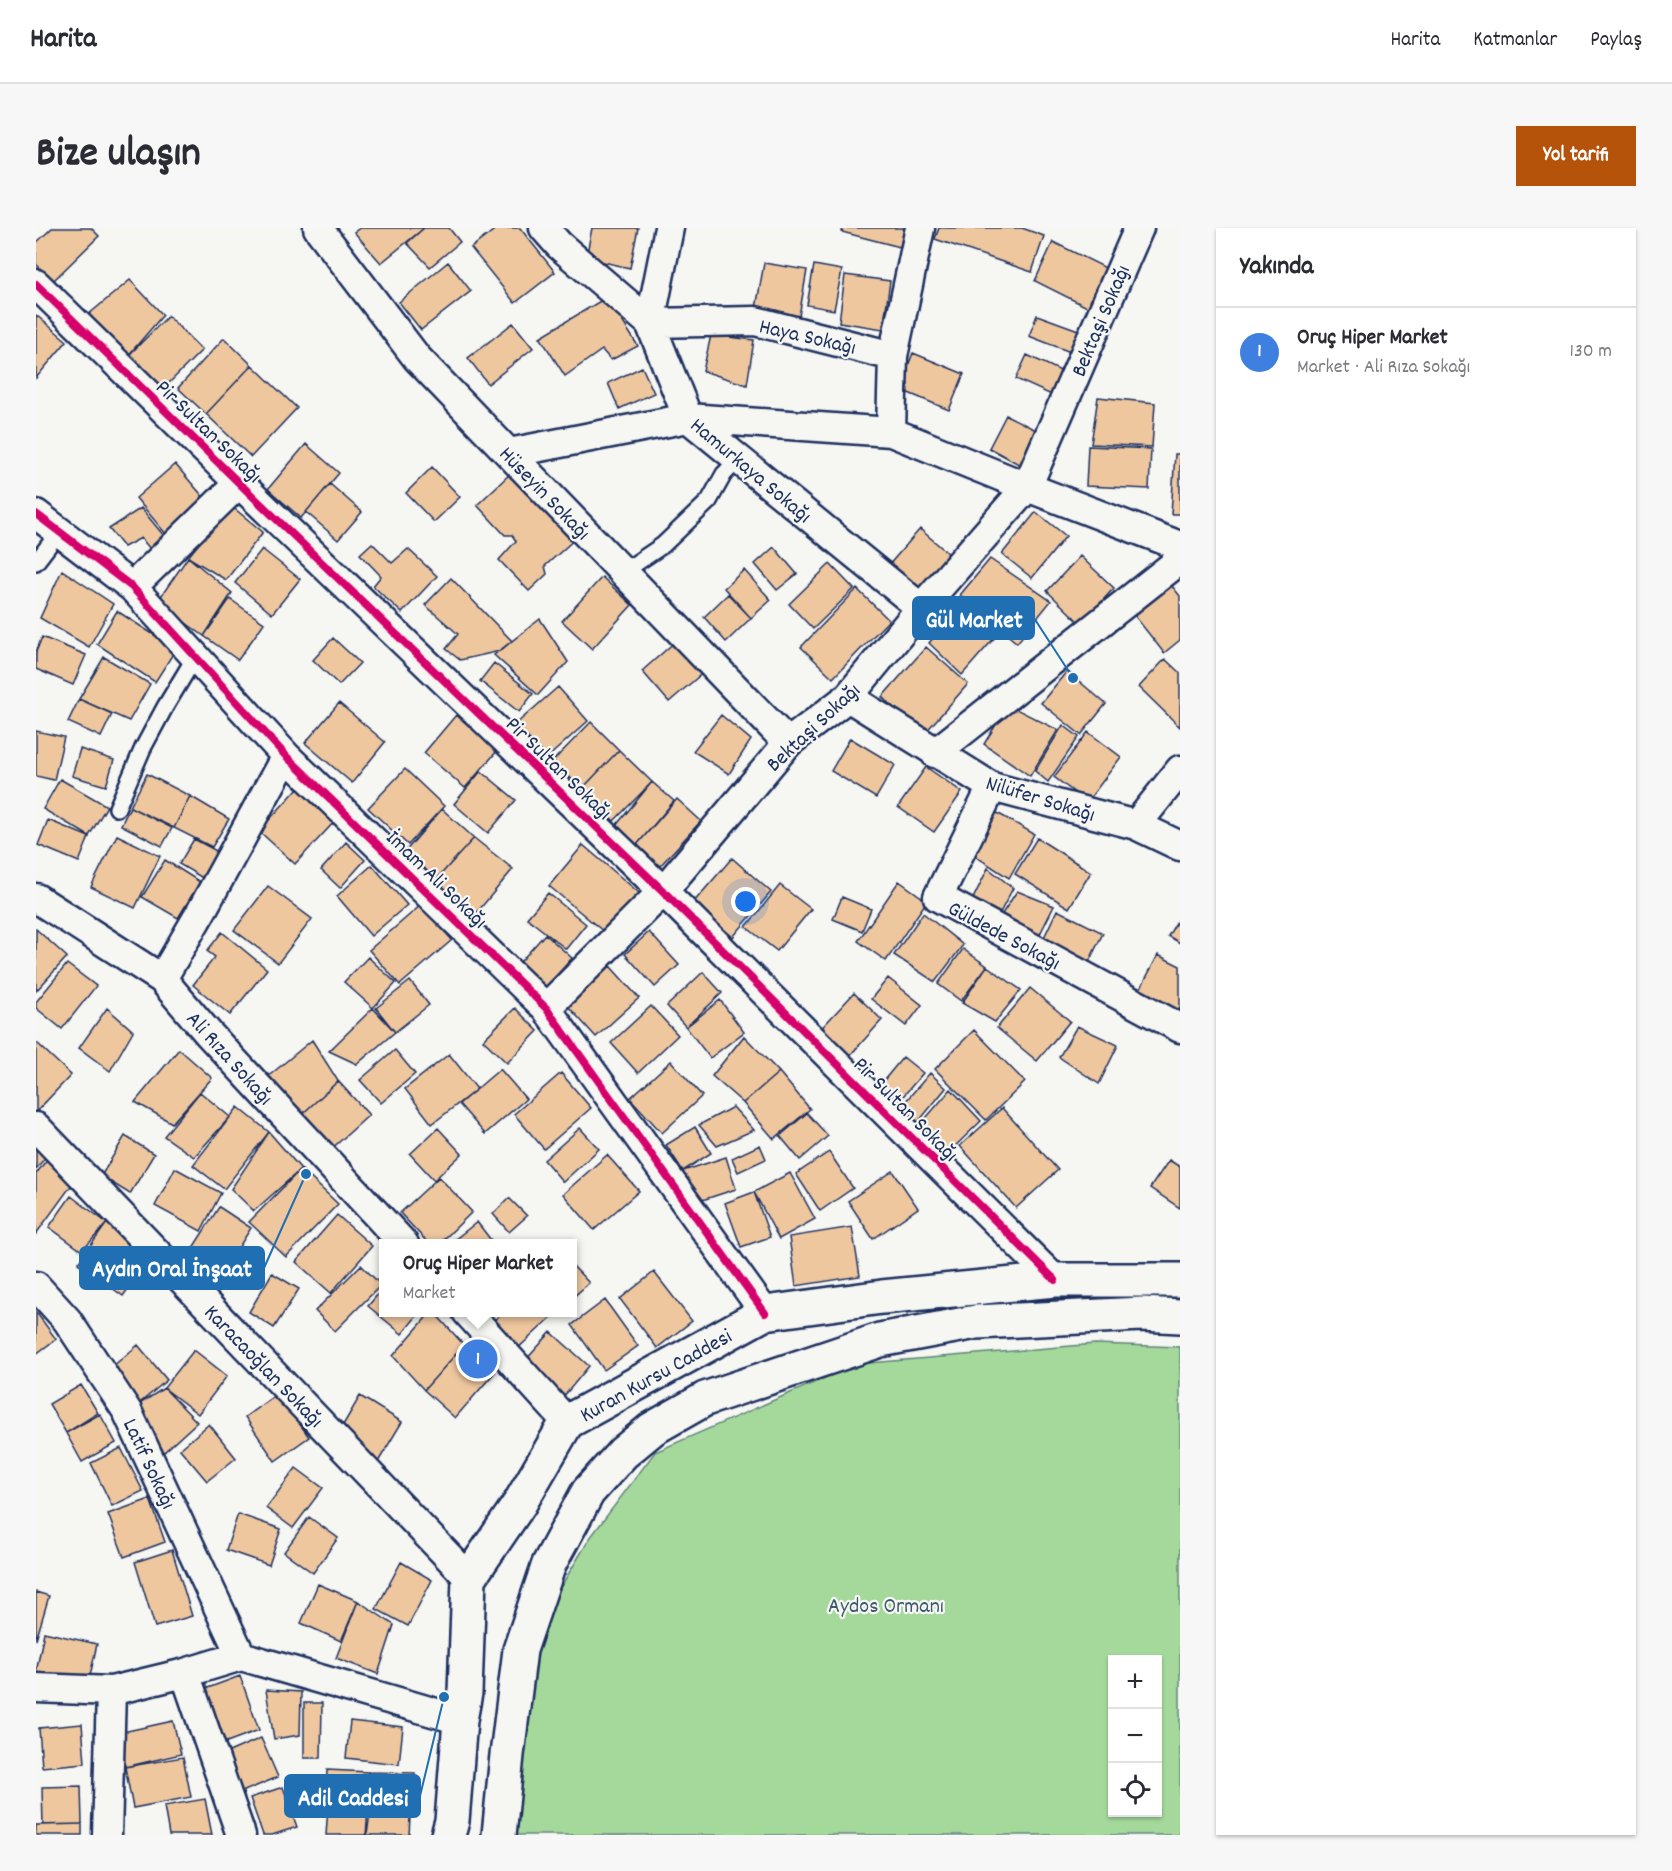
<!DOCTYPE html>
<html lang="tr">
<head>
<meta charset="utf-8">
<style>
  body { margin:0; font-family:Dekko,sans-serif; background:#f7f7f7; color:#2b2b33 }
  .controls { position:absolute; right:18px; bottom:18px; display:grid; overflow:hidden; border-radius:0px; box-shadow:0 2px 4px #0004 }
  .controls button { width:54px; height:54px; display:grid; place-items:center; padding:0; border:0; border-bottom:2px solid #e1e1e2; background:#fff; color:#2b2b33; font:30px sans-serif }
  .you { position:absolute; left:710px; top:674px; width:21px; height:21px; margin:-15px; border:4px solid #fff; border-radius:50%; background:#1a73e8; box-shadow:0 0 0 9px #1a73e833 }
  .badge { display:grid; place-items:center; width:39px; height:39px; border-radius:50%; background:#b45309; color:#fff; font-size:20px; font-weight:700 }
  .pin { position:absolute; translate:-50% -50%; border:3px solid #fff; box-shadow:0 2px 6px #0006 }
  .popup { position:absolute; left:343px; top:1011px; width:198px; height:78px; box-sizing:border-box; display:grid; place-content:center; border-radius:0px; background:#fff; filter:drop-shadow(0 2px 4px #0005); font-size:20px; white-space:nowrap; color:#7c7c81 }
  .popup b { font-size:22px; color:#2b2b33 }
  .popup::after { content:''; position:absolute; left:50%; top:100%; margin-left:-12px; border:12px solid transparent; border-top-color:#fff }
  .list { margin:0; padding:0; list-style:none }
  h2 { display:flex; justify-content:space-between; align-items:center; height:78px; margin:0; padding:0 24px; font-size:26px }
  h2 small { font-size:20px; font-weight:400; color:#7c7c81 }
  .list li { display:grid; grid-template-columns:39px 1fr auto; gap:18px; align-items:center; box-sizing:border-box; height:90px; padding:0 24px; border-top:2px solid #e1e1e2 }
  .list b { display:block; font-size:22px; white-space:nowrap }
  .list p { margin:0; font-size:20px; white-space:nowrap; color:#7c7c81 }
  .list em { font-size:20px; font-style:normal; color:#7c7c81 }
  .icon { flex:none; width:33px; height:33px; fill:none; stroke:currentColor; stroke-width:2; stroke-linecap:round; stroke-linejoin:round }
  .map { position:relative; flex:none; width:1144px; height:1607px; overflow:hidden; border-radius:0px }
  header { display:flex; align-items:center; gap:36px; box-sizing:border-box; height:84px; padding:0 30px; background:#fff; border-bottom:2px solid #e1e1e2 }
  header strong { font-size:28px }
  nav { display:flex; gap:33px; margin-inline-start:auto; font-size:21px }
  .intro { display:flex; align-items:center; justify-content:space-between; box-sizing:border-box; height:144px; padding:0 36px }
  h1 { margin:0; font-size:42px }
  .button { padding:15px 27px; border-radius:0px; background:#b45309; color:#fff; font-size:21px; font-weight:700 }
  main { display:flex; gap:36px; padding:0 36px }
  aside { flex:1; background:#fff; border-radius:0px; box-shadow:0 2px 4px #0004 }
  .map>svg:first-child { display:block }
  .green { fill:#a5d99b; stroke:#60847c; stroke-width:1.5; fill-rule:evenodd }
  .building { fill:#efc79f; stroke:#1b2f5e; stroke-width:1.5 }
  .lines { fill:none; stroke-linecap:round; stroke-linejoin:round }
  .service-casing { stroke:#1b2f5e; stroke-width:20 }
  .minor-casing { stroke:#1b2f5e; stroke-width:33 }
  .secondary-casing { stroke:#1b2f5e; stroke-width:38 }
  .service { stroke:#f6f6f2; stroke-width:15 }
  .minor { stroke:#f6f6f2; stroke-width:28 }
  .secondary { stroke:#f6f6f2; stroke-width:33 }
  .cycleway-casing { stroke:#f6f6f2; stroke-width:11 }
  .cycleway { stroke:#d6006c; stroke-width:8 }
  .labels { text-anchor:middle; stroke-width:4.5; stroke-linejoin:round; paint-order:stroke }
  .street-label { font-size:22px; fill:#1b2f5e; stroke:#f6f6f2 }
  .park-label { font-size:22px; fill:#3e5a6d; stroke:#f6f6f2 }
  .leader { fill:none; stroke:#1f6fb2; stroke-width:2 }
  .callout-dot { fill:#1f6fb2; stroke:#f6f6f2; stroke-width:2 }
  .callout { fill:#1f6fb2; stroke:#1f6fb2; stroke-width:2 }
  .callout-label { font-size:24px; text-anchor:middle; font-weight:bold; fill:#fff }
</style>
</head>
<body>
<header>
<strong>Harita</strong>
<nav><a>Harita</a><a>Katmanlar</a><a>Paylaş</a></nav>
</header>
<div class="intro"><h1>Bize ulaşın</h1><a class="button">Yol tarifi</a></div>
<main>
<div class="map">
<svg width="1144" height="1607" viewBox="0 0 1144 1607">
  <rect width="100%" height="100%" fill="#f6f6f2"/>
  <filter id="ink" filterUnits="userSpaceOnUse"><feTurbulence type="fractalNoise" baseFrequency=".0167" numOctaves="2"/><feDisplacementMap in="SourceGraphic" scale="12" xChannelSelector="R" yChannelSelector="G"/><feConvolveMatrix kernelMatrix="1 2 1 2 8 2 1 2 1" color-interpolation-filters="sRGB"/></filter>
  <g filter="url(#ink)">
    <path class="green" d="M1059,1116L1144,1119V1607H455L498,1403L554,1310L619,1224L821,1136ZM1076,1432H1122V1584H1076Z"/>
    <path class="building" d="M16,0H55L63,8L17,53L0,36V15Z
      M324,0H388L345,35L318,4Z
      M388,0H413L424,14L394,39L371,15Z
      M461,0H484L519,44L479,75L435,20Z
      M556,0H602L594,40L550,30Z
      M807,0H869L864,19L806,4Z
      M903,0H986L1008,8L996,44L899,11Z
      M1017,14L1078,44L1059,83L999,53Z
      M412,34L435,63L385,102L363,74Z
      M728,35L771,42L762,94L719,86Z
      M778,37L806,42L798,82L771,77Z
      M809,47L854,53L847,101L803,94Z
      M94,52L127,87L90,130L53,86Z
      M571,69L602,118L575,132L566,122L529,148L504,109Z
      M0,87L31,113L0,150Z
      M1001,87L1045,103L1037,125L993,108Z
      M132,88L166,122L124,164L90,130Z
      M477,95L497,120L452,156L432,130Z
      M675,107L718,112L711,157L667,143Z
      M188,110L216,137L170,186L142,160Z
      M877,125L928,146L913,182L863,161Z
      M991,127L1031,146L1020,169L980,151Z
      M216,137L261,180L215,229L170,186Z
      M606,139L618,165L583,181L572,155Z
      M1062,169L1119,175L1116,219L1055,216Z
      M970,187L1010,207L992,241L953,220Z
      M270,216L303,245L265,290L232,261Z
      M1052,218L1115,221L1113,261L1050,258Z
      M1139,226H1144V286H1135Z
      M139,236L170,272L130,306L100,270Z
      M396,239L424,269L398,294L370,265Z
      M476,244L540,310L509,338L511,346L493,363L463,332L480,313L476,307H469L441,277Z
      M294,256L326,284L302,312L270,284Z
      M194,277L227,304L190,352L152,329Z
      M105,280L133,314L119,327L105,310L88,319L73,301Z
      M1000,284L1030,308L996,350L966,326Z
      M884,301L920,332L889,369L852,338Z
      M336,315L356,335L372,321L401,348L366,385L337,358L345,348L324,326Z
      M738,319L761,346L741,362L719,336Z
      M226,321L264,351L236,386L199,355Z
      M1044,328L1078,360L1045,396L1011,363Z
      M152,329L196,365L168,408L121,374Z
      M954,331L1015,373L981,415L924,367Z
      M794,336L818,361L777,401L753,376Z
      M26,342L77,376L53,419L4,390Z
      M708,342L735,372L715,390L688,360Z
      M566,349L596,377L556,421L526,393Z
      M415,350L476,413L464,423L424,432L410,421L422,406L389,377Z
      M1136,358L1144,368V412L1128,425L1098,387Z
      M821,361L853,392L797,450L765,419Z
      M692,366L715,390L690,414L668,389Z
      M194,371L228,395L202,432L168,408Z
      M926,376L961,407L926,447L893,415Z
      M81,383L140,421L119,454L61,416Z
      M504,391L532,434L502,467L458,427Z
      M6,409L50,427L37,457L0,441V424Z
      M297,410L324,435L303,457L277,432Z
      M641,412L669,443L633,474L606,443Z
      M890,419L932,456L888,506L846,469Z
      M68,429L114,456L93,493L43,471Z
      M1129,431L1144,445V499L1103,459Z
      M458,435L497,466L483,484L444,453Z
      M1031,443L1070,476L1045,507L1005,475Z
      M522,459L552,493L510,531L480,496Z
      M43,471L76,486L65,509L32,494Z
      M303,475L349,514L316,555L269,515Z
      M972,477L1022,502L994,548L948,516Z
      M420,487L462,522L429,560L388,525Z
      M685,487L715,512L693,546L657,523Z
      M555,494L583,522L546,561L517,533Z
      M1027,497L1043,509L1012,554L999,543Z
      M0,503L28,509L18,552L0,548Z
      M1052,504L1085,529L1051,574L1018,549Z
      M814,510L859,537L840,570L795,543Z
      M44,521L78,532L70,558L36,548Z
      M583,522L616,554L578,593L546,561Z
      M890,539L926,564L898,604L862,579Z
      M369,541L408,578L372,617L332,580Z
      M445,543L480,572L452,605L418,576Z
      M111,546L154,568L138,600L94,579Z
      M24,551L71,578L53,608L7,581Z
      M616,554L638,573L599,619L578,600Z
      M263,559L300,592L259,636L223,603Z
      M154,568L193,591L176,619L138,600Z
      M641,571L665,593L623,639L599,619Z
      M94,579L136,600L126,618L85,597Z
      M406,581L438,610L398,654L367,626Z
      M956,582L998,606L973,650L933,624Z
      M12,592L53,609L43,634L2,617Z
      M81,607L124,628L99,680L55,659Z
      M438,610L477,641L438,688L398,654Z
      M1001,610L1055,644L1033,680L979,646Z
      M158,611L186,626L170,652L143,636Z
      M310,614L329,632L304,660L285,642Z
      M547,617L608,669L574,709L513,658Z
      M696,630L735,664L697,709L657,675Z
      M129,632L164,654L142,690L106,669Z
      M336,637L371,677L335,708L301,668Z
      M952,640L977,660L958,696L932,681Z
      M863,653L891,673L850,733L822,713Z
      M744,657L775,681L741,723L710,699Z
      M232,658L276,691L242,735L198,702Z
      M981,663L1018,678L999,716L962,692Z
      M512,665L550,696L530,721L491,690Z
      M806,669L835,681L826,703L797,691Z
      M385,677L416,712L364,757L333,722Z
      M1021,682L1067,705L1051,738L1005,716Z
      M887,685L927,717L899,754L858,727Z
      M1144,688V715L1132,708Z
      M0,701L31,729L0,763Z
      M186,704L231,741L194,787L157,757L179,729L171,723Z
      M613,704L643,737L619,759L589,726Z
      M509,706L536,730L505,765L478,741Z
      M927,721L951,738L925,773L902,756Z
      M1122,727L1144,738V786L1098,773Z
      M332,729L360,755L337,780L308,754Z
      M31,736L60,758L26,801L0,780V774Z
      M574,738L603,770L560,809L531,777Z
      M951,738L985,762L959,794L926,775Z
      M667,744L686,765L650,799L631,778Z
      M852,750L886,777L870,798L835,771Z
      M374,753L393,777L359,804L340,780Z
      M994,760L1034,793L1001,833L961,800Z
      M818,765L846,792L810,832L781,805Z
      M684,772L708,804L674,830L650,799Z
      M615,778L642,807L602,845L575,815Z
      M71,780L97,803L74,843L43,820Z
      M337,780L359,804L321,836L293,823Z
      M479,780L502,803L471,835L447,812Z
      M1041,798L1082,817L1063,856L1023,829Z
      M938,802L989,854L950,892L899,841Z
      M708,808L743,844L707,875L676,848Z
      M276,812L302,853L262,890L229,851Z
      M0,814L35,847L0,884Z
      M143,821L176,850L136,895L99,874Z
      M359,822L379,846L345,875L324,852Z
      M413,826L441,861L396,896L369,861Z
      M867,829L887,845L863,873L844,857Z
      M635,833L666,868L626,905L594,870Z
      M464,841L490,871L449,906L423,876Z
      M743,844L774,881L738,911L707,875Z
      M525,845L555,880L508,921L478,886Z
      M894,845L910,860L879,898L862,882Z
      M302,853L333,887L292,924L262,890Z
      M915,861L945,893L909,928L884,897Z
      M164,864L194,889L158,929L128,908Z
      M202,879L233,904L188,961L157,937Z
      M697,879L718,902L681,918L663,897Z
      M966,880L1022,942L980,980L924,918Z
      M771,885L792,908L764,932L744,908Z
      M659,899L675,925L647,943L630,917Z
      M402,900L426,926L398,952L374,926Z
      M544,900L563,921L527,954L508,932Z
      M233,904L265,941L218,983L195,961Z
      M89,908L118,926L94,966L65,948Z
      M0,909L16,921L0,941Z
      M724,917L730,931L702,944L696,930Z
      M793,924L817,960L784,983L760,946Z
      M571,927L603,963L558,1002L527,966Z
      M690,929L700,961L657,975L647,943Z
      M12,930L40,951L0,1006V946Z
      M1133,932L1144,939V980L1114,960Z
      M139,940L185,965L165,1003L119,978Z
      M265,941L302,976L250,1029L213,994Z
      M857,943L882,980L837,1011L812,973Z
      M754,945L779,991L743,1011L718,964Z
      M403,949L436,984L403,1016H393L364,985Z
      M718,964L734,1009L705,1019L689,975Z
      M35,968L71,995L46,1023L13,999Z
      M473,970L491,988L473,1004L457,986Z
      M183,979L215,1000L178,1058L146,1037Z
      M301,987L336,1018L295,1065L260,1034Z
      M441,994L458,1016H413Z
      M71,995L116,1028L87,1068L42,1035Z
      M816,999L824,1048L760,1058L753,1009Z
      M325,1037L345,1057L299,1103L279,1083Z
      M536,1037L553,1055L536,1070Z
      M618,1044L656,1093L621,1120L584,1071Z
      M236,1045L263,1061L238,1100L213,1084Z
      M348,1059V1084H384L366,1106L332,1078Z
      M569,1072L602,1118L568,1142L536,1097Z
      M0,1084L20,1111L0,1126Z
      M395,1084H398L428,1117L388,1162L357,1128Z
      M467,1084H521L478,1124L453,1097Z
      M515,1104L553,1138L528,1168L489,1133Z
      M102,1117L131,1152L99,1179L70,1144Z
      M428,1117L459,1144L419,1190L388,1162Z
      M158,1122L191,1148L162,1186L128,1160Z
      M45,1157L62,1185L30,1205L13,1176Z
      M128,1160L161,1194L128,1224L99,1179Z
      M242,1165L273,1209L239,1233L209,1189Z
      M324,1168L366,1194L342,1234L300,1209Z
      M64,1186L80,1215L46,1234L30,1205Z
      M173,1196L200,1230L171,1253L144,1221Z
      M85,1220L107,1263L76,1278L55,1235Z
      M260,1240L287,1260L257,1300L230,1280Z
      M114,1271L129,1314L88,1329L72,1286Z
      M202,1286L245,1301L233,1337L190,1322Z
      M273,1289L302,1310L277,1345L248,1324Z
      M136,1322L156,1388L119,1399L99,1334Z
      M365,1334L396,1352L372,1398L340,1381Z
      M282,1356L322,1373L305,1413L265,1395Z
      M0,1364L13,1368L0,1412Z
      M322,1373L358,1397L342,1446L300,1430Z
      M8,1404L61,1416L52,1457L0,1445Z
      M204,1448L223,1502L180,1518L161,1464Z
      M230,1462L265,1464L264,1507L238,1511Z
      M268,1475H286L285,1530H268Z
      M137,1493L145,1526L89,1539L82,1505Z
      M314,1493L367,1499L363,1536L310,1530Z
      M46,1496L49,1535L6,1539L3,1500Z
      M225,1510L242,1549L201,1566L184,1528Z
      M147,1529L155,1569L97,1580L89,1539Z
      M291,1542L332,1544L331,1579L290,1577Z
      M332,1544L379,1545V1586L334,1585Z
      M45,1558L46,1596L7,1597L6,1559Z
      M247,1559L261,1599L236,1607H227L214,1570Z
      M169,1571L176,1607H133L128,1578Z
      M292,1579L332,1582L330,1607H290Z
      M334,1585L374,1589L373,1607H331Z
      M46,1596V1607H0V1597Z"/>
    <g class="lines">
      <defs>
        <path id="service" d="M0,334L23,304
          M587,344L627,317L673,273L688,246L703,231
          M81,580L107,520L129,479L159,429"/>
        <path id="minor" d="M282,0L381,130L752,515
          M508,0L523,17L614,95L652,190L885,380
          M633,0L614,95L719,93L857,128
          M0,56L203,255L627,663L1019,1052
          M855,204L857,128L884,0
          M473,225L652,190L855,204L991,259L1144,318
          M0,286L96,359L250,528L510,780L729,1085
          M96,359L203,255
          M812,469L956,559L1100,597L1144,618
          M899,525L1144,332
          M956,559L902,669L1144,800
          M1100,597L1144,542
          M0,670L126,751L172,805L368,1016
          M126,751L166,682L250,528
          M510,780L627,663L752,515L812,469L885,380L991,259L1103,0
          M0,899L433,1350
          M0,1058L31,1092L91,1183L205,1428
          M431,1084L531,1194
          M149,1445L205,1607
          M0,1460L75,1463L149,1445L205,1428L424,1492
          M71,1607L75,1463"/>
        <path id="secondary" d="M412,1607L416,1593L424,1492L429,1465L433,1350L484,1275L531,1194L729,1085L846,1069L1019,1052H1144
          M463,1607L471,1527L484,1422L513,1336L552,1264L587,1225L616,1201L669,1171L844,1112L940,1094L1106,1086L1144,1088"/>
      </defs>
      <use href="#service" class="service-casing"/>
      <use href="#minor" class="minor-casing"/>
      <use href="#secondary" class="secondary-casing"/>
      <use href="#service" class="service"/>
      <use href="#minor" class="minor"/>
      <use href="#secondary" class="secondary"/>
      <defs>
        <path id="cycleway" d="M0,56L203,255L627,663L1019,1052
          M0,286L96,359L250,528L510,780L729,1085"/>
      </defs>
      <use href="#cycleway" class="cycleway-casing"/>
      <use href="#cycleway" class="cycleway"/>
    </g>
  </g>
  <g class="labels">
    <g class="street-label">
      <text transform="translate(1063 92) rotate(-67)" y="8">Bektaşi Sokağı</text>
      <text transform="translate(772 107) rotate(13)" y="8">Haya Sokağı</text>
      <text transform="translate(174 202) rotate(44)" y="8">Pir Sultan Sokağı</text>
      <text transform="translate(716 241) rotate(40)" y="8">Hamurkaya Sokağı</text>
      <text transform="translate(510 264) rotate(46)" y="8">Hüseyin Sokağı</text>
      <text transform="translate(776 498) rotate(-43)" y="8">Bektaşi Sokağı</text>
      <text transform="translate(524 539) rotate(44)" y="8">Pir Sultan Sokağı</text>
      <text transform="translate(1005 569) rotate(17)" y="8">Nilüfer Sokağı</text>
      <text transform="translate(402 650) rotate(44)" y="8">İmam Ali Sokağı</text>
      <text transform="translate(969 706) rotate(28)" y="8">Güldede Sokağı</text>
      <text transform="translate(195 829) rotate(48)" y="8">Ali Rıza Sokağı</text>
      <text transform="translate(871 880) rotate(45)" y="8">Pir Sultan Sokağı</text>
      <text transform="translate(229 1137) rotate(46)" y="8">Karacaoğlan Sokağı</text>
      <text transform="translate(619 1146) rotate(-29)" y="8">Kuran Kursu Caddesi</text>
      <text transform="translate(115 1235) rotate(65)" y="8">Latif Sokağı</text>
    </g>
    <g class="park-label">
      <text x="850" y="1384">Aydos Ormanı</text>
    </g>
  </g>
  <path class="leader" d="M1037 450L998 390M270 946L228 1040M408 1469L384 1568"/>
  <g class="callout-dot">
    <circle cx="1037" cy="450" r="6"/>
    <circle cx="270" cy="946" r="6"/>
    <circle cx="408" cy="1469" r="6"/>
  </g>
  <g class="callout">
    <rect x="877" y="369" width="121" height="42" rx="6"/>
    <rect x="44" y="1019" width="184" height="42" rx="6"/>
    <rect x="249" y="1547" width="135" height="42" rx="6"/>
  </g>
  <g class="callout-label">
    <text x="938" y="399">Gül Market</text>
    <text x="136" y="1048">Aydın Oral İnşaat</text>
    <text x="317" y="1577">Adil Caddesi</text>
  </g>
</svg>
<div class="controls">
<button>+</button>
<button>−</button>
<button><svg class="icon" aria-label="locate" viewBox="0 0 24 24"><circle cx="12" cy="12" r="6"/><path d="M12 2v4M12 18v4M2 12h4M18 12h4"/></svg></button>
</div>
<div class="you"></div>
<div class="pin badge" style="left:442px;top:1131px;background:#3f7fe0">1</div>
<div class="popup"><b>Oruç Hiper Market</b>Market</div>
</div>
<aside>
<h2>Yakında<small></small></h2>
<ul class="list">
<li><span class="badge" style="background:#3f7fe0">1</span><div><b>Oruç Hiper Market</b><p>Market · Ali Rıza Sokağı</p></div><em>130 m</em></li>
</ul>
</aside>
</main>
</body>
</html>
